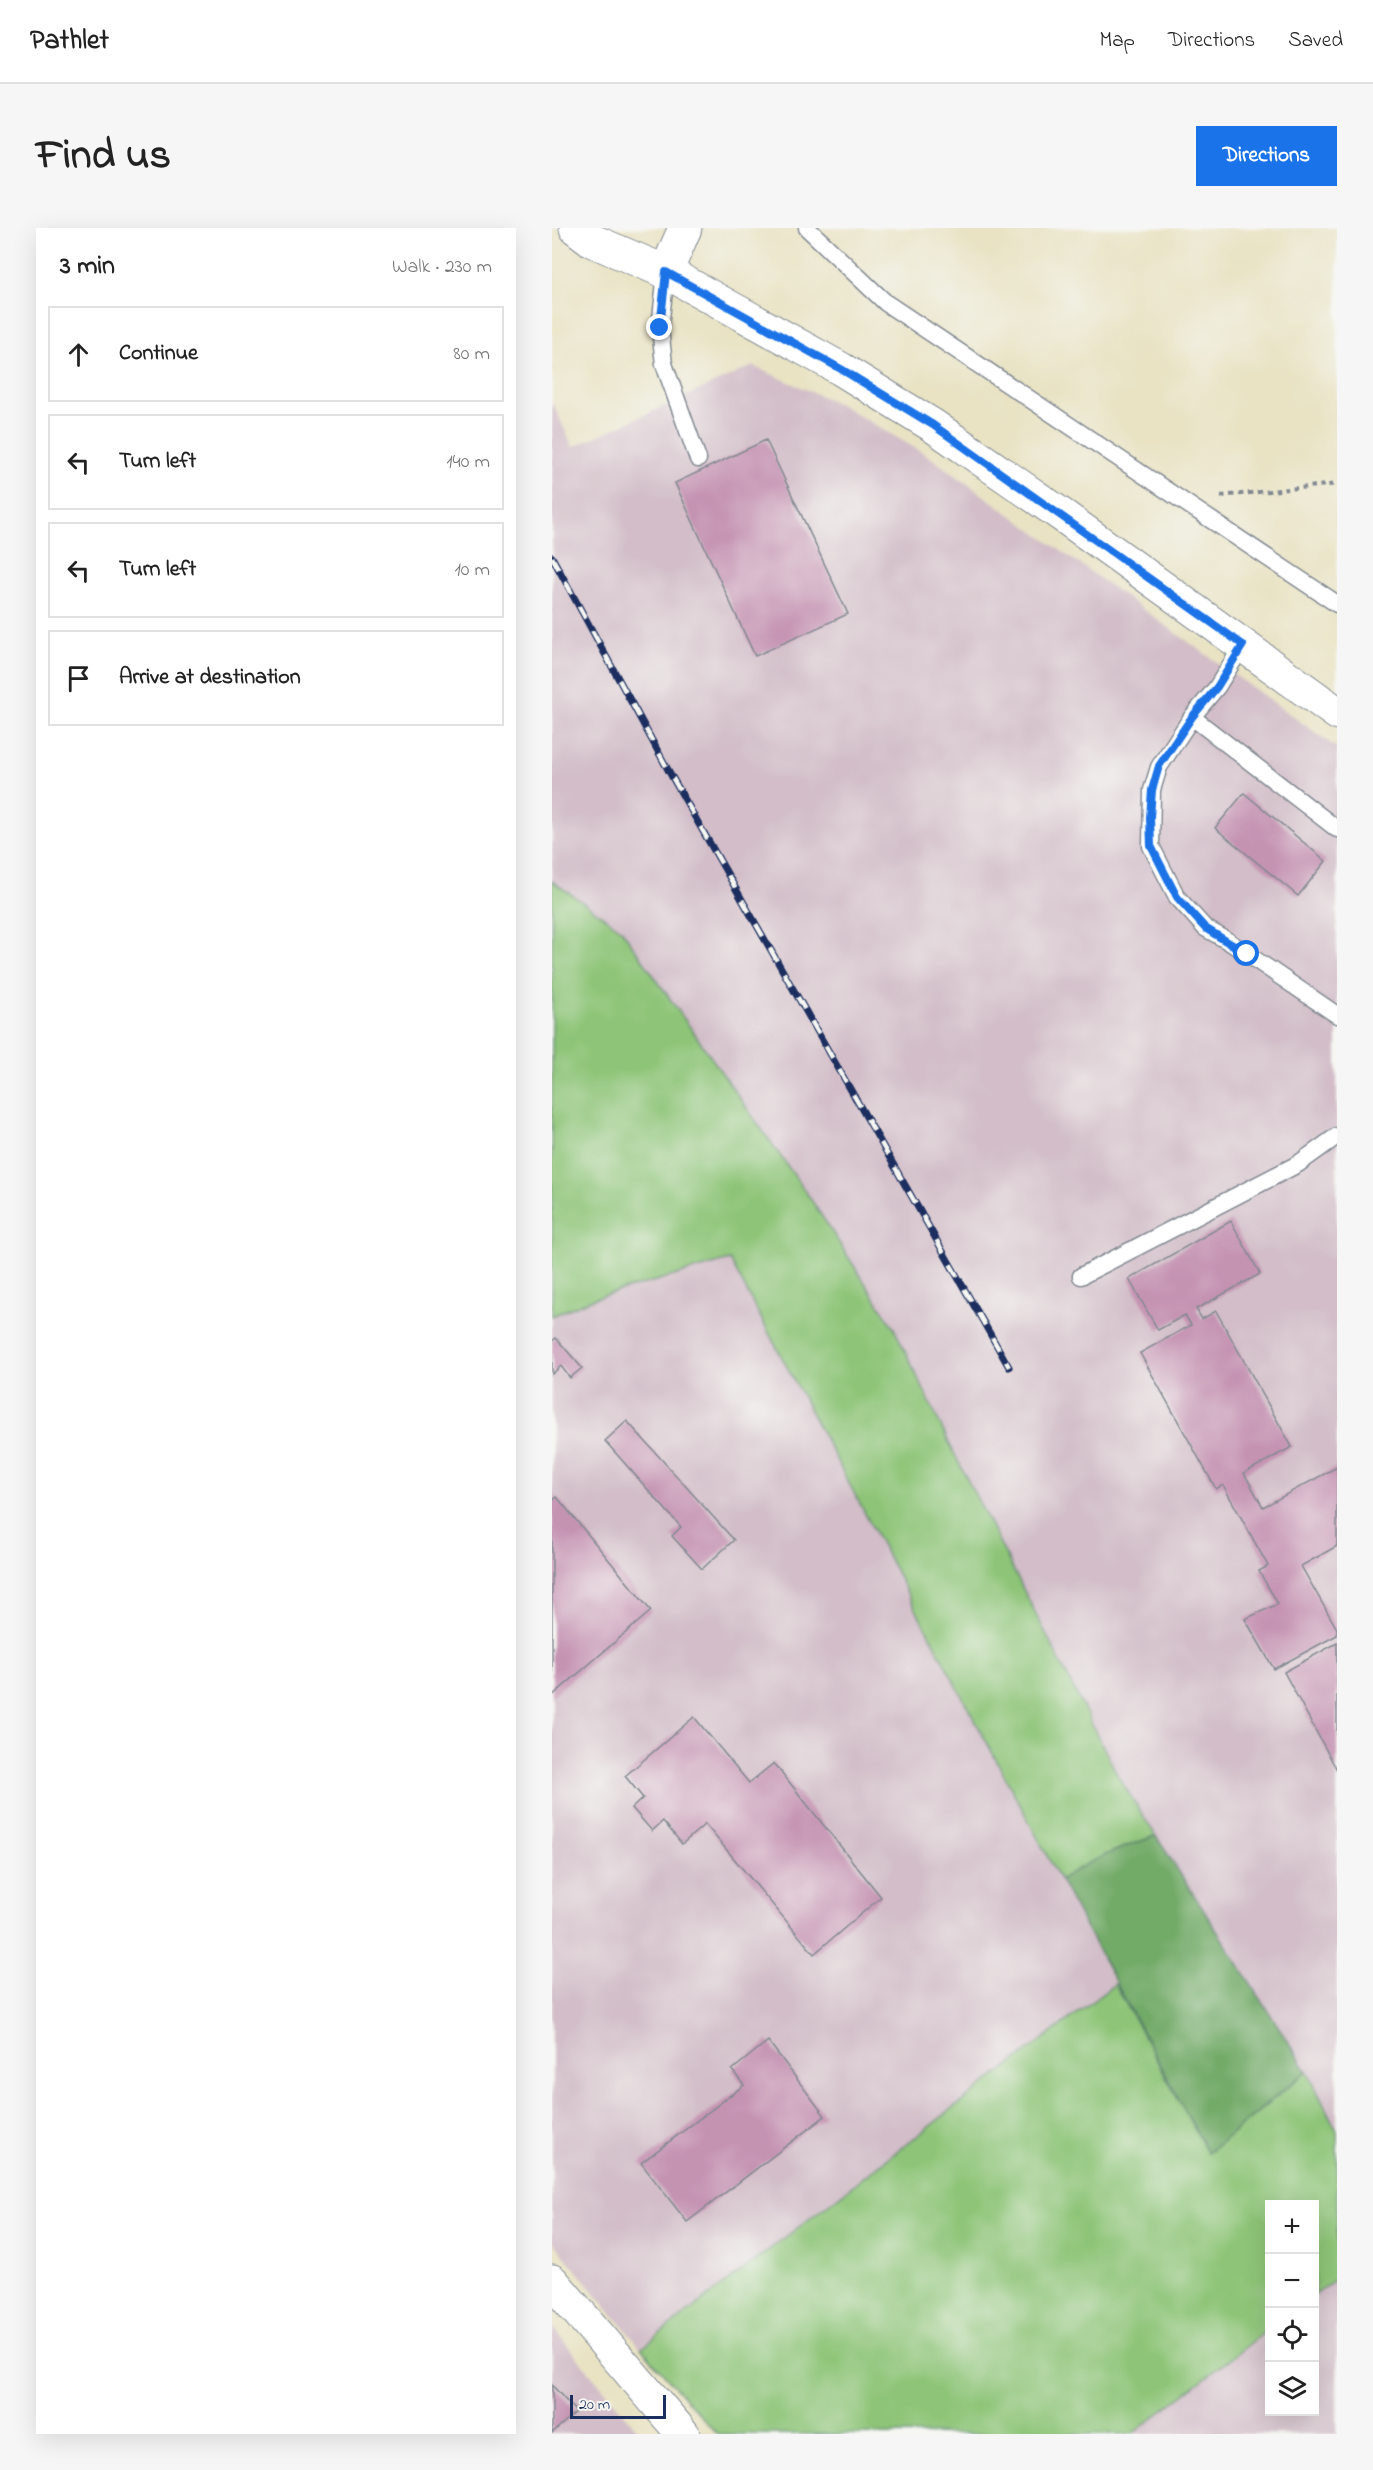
<!DOCTYPE html>
<html lang="en">
<head>
<meta charset="utf-8">
<style>
  body { margin:0; font-family:"Indie Flower",sans-serif; background:#f6f6f6; color:#222 }
  .controls { position:absolute; right:18px; bottom:18px; display:grid; overflow:hidden; border-radius:0px; box-shadow:0 6px 24px #0002 }
  .controls button { width:54px; height:54px; display:grid; place-items:center; padding:0; border:0; border-bottom:2px solid #e0e0e0; background:#fff; color:#222; font:30px sans-serif }
  .scale { position:absolute; left:18px; bottom:15px; width:96px; box-sizing:border-box; padding-left:6px; border:3px solid #1b2f5e; border-top:0; font-size:16px; line-height:21px; white-space:nowrap; color:#1b2f5e; -webkit-text-stroke:4px #f6f6f2; paint-order:stroke }
  .stop { position:absolute; width:18px; height:18px; margin:-14px; border:4px solid #1a73e8; border-radius:50%; background:#fff }
  .stop.end { background:#1a73e8; border-color:#fff; box-shadow:0 2px 6px #0008 }
  .list { margin:0; padding:0; list-style:none }
  h2 { display:flex; justify-content:space-between; align-items:center; height:78px; margin:0; padding:0 24px; font-size:26px }
  h2 small { font-size:20px; font-weight:400; color:#767676 }
  .list li { display:grid; grid-template-columns:39px 1fr auto; gap:18px; align-items:center; box-sizing:border-box; height:96px; margin:0 12px 12px; padding:0 12px; border:2px solid #e0e0e0; border-radius:0px }
  .list b { display:block; font-size:22px; white-space:nowrap }
  .list em { font-size:20px; font-style:normal; color:#767676 }
  .icon { flex:none; width:33px; height:33px; fill:none; stroke:currentColor; stroke-width:2; stroke-linecap:round; stroke-linejoin:round }
  .map { position:relative; flex:none; width:785px; height:2206px; overflow:hidden; border-radius:0px }
  header { display:flex; align-items:center; gap:36px; box-sizing:border-box; height:84px; padding:0 30px; background:#fff; border-bottom:2px solid #e0e0e0 }
  header strong { font-size:28px }
  nav { display:flex; gap:33px; margin-inline-start:auto; font-size:21px }
  .intro { display:flex; align-items:center; justify-content:space-between; box-sizing:border-box; height:144px; padding:0 36px }
  h1 { margin:0; font-size:42px }
  .button { padding:15px 27px; border-radius:0px; background:#1a73e8; color:#fff; font-size:21px; font-weight:700 }
  main { display:flex; gap:36px; padding:0 36px }
  aside { flex:1; background:#fff; border-radius:0px; box-shadow:0 6px 24px #0002 }
  .map>svg:first-child { display:block }
  .industrial { fill:#d2bdc8 }
  .green { fill:#8dc477; stroke:#547a6a; stroke-width:1.5 }
  .forest { fill:#72aa68; stroke:#466c63; stroke-width:1.5 }
  .building { fill:#c593b2 }
  .lines { fill:none; stroke-linecap:round; stroke-linejoin:round }
  .lane-casing { stroke:#828991; stroke-width:19 }
  .street-casing { stroke:#828991; stroke-width:35 }
  .secondary-casing { stroke:#828991; stroke-width:35 }
  .path { stroke:#828991; stroke-width:4; stroke-dasharray:4.5 4.5; stroke-linecap:butt }
  .lane { stroke:#fff; stroke-width:16 }
  .street { stroke:#fff; stroke-width:33 }
  .secondary { stroke:#fff; stroke-width:33 }
  .rail-casing { stroke:#1b2f5e; stroke-width:7 }
  .rail { stroke:#f6f6f2; stroke-width:4.5; stroke-dasharray:14; stroke-linecap:butt }
  .route { stroke:#1a73e8; stroke-width:8 }
</style>
</head>
<body>
<header>
<strong>Pathlet</strong>
<nav><a>Map</a><a>Directions</a><a>Saved</a></nav>
</header>
<div class="intro"><h1>Find us</h1><a class="button">Directions</a></div>
<main>
<aside>
<h2>3 min<small>Walk · 230 m</small></h2>
<ul class="list">
<li><svg class="icon" aria-label="ahead" viewBox="0 0 24 24"><path d="M12 20V5M6 11l6-6 6 6"/></svg><div><b>Continue</b></div><em>80 m</em></li>
<li><svg class="icon" aria-label="left" viewBox="0 0 24 24"><path d="M17 20v-9H6M10 6l-5 5 5 5"/></svg><div><b>Turn left</b></div><em>140 m</em></li>
<li><svg class="icon" aria-label="left" viewBox="0 0 24 24"><path d="M17 20v-9H6M10 6l-5 5 5 5"/></svg><div><b>Turn left</b></div><em>10 m</em></li>
<li><svg class="icon" aria-label="arrive" viewBox="0 0 24 24"><path d="M6 21V4h12l-3 4 3 4H6"/></svg><div><b>Arrive at destination</b></div></li>
</ul>
</aside>
<div class="map">
<svg width="785" height="2206" viewBox="0 0 785 2206">
  <rect width="100%" height="100%" fill="#f6f6f2"/>
  <filter id="ink" filterUnits="userSpaceOnUse"><feTurbulence type="fractalNoise" baseFrequency=".0167" numOctaves="2"/><feDisplacementMap in="SourceGraphic" scale="12" xChannelSelector="R" yChannelSelector="G"/><feConvolveMatrix kernelMatrix="1 2 1 2 8 2 1 2 1" color-interpolation-filters="sRGB"/></filter>
  <filter id="wash" filterUnits="userSpaceOnUse"><feTurbulence type="fractalNoise" baseFrequency=".008" numOctaves="4" result="noise"/><feDisplacementMap in="SourceGraphic" scale="24" xChannelSelector="R" yChannelSelector="G"/><feGaussianBlur stdDeviation="1.35" result="paint"/><feColorMatrix in="noise" values="0 0 0 0 0 0 0 0 0 0 0 0 0 0 0 0 0 1.4 0 .05"/><feComposite in="paint" operator="in"/></filter>
  <g filter="url(#wash)">
    <rect width="100%" height="100%" fill="#e9e3c4"/>
    <path class="industrial" d="M201,138L287,176L375,227L785,520V1903L755,1843L567,1550L403,1227L341,1098L258,970L69,701L0,653V174L21,219Z
      M178,1032L563,1756L89,2120L0,2013V1088L43,1070Z
      M785,2050V2206H580L717,2101L718,2184H762L763,2067Z
      M0,2099L89,2206H0Z"/>
    <path class="green" d="M0,653L69,701L258,970L341,1098L403,1227L567,1550L604,1608C568,1620 540,1631 508,1652L178,1032L43,1070L0,1088Z
      M563,1756L656,1925L755,1843L785,1903V2050L763,2067L762,1976H718L717,2101L580,2206H165L89,2120Z"/>
    <path class="forest" d="M604,1608L755,1843L656,1925L508,1652C540,1631 568,1620 604,1608Z"/>
    <g id="blocks">
      <path class="building" d="M214,212L296,386L203,428L123,255Z
        M692,565L774,633L746,668L663,600Z
        M679,993L708,1046L644,1081L650,1091L664,1083L740,1219L692,1245L711,1279L785,1239V1318L749,1338L785,1401V1407L722,1441L693,1391L726,1376L707,1343L716,1338L671,1257L664,1261L588,1125L639,1097L633,1087L606,1102L577,1051Z
        M4,1110L30,1140L18,1150L9,1138L0,1146V1113Z
        M75,1193L182,1312L150,1341L120,1308L129,1299L53,1213Z
        M5,1269L99,1383L0,1468V1273Z
        M785,1415V1542L732,1444Z
        M142,1489L197,1555L222,1535L329,1669L262,1726L153,1596L130,1616L111,1593L100,1603L80,1580L91,1570L73,1548Z
        M216,1813L273,1888L135,1994L89,1935L192,1857L180,1842Z
        M0,2157L24,2184L0,2205Z"/>
    </g>
  </g>
  <g filter="url(#ink)">
    <use href="#blocks" fill-opacity="0" stroke="#828991" stroke-width="1.5"/>
    <g class="lines">
      <defs>
        <path id="lane" d="M255,0L334,75L785,376
          M114,44L108,100L112,136L146,231
          M691,417L665,459L640,489L607,539L600,562L599,618L625,669L653,700L676,713L785,787
          M640,489L785,601
          M529,1048L746,936L785,908"/>
        <path id="street" d="M114,44L133,0
          M0,2053L131,2206"/>
        <path id="secondary" d="M24,0L41,13L114,44L289,141L380,197L514,290L785,485"/>
      </defs>
      <use href="#lane" class="lane-casing"/>
      <use href="#street" class="street-casing"/>
      <use href="#secondary" class="secondary-casing"/>
      <path class="path" d="M669,268L785,256"/>
      <use href="#lane" class="lane"/>
      <use href="#street" class="street"/>
      <use href="#secondary" class="secondary"/>
      <defs>
        <path id="rail" d="M0,329L120,549L457,1139"/>
      </defs>
      <use href="#rail" class="rail-casing"/>
      <use href="#rail" class="rail"/>
    </g>
  </g>
  <g class="lines" filter="url(#ink)">
    <path class="route" d="M108,100L114,44L289,141L381,197L691,417L665,459L640,489L607,538L600,562L598,589L599,618L625,669L653,700L695,726"/>
  </g>
</svg>
<div class="controls">
<button>+</button>
<button>−</button>
<button><svg class="icon" aria-label="locate" viewBox="0 0 24 24"><circle cx="12" cy="12" r="6"/><path d="M12 2v4M12 18v4M2 12h4M18 12h4"/></svg></button>
<button><svg class="icon" aria-label="layers" viewBox="0 0 24 24"><path d="M12 4l9 5-9 5-9-5zM3 14l9 5 9-5"/></svg></button>
</div>
<div class="scale">20 m</div>
<div class="stop" style="left:695px;top:726px"></div>
<div class="stop end" style="left:108px;top:100px"></div>
</div>
</main>
</body>
</html>
